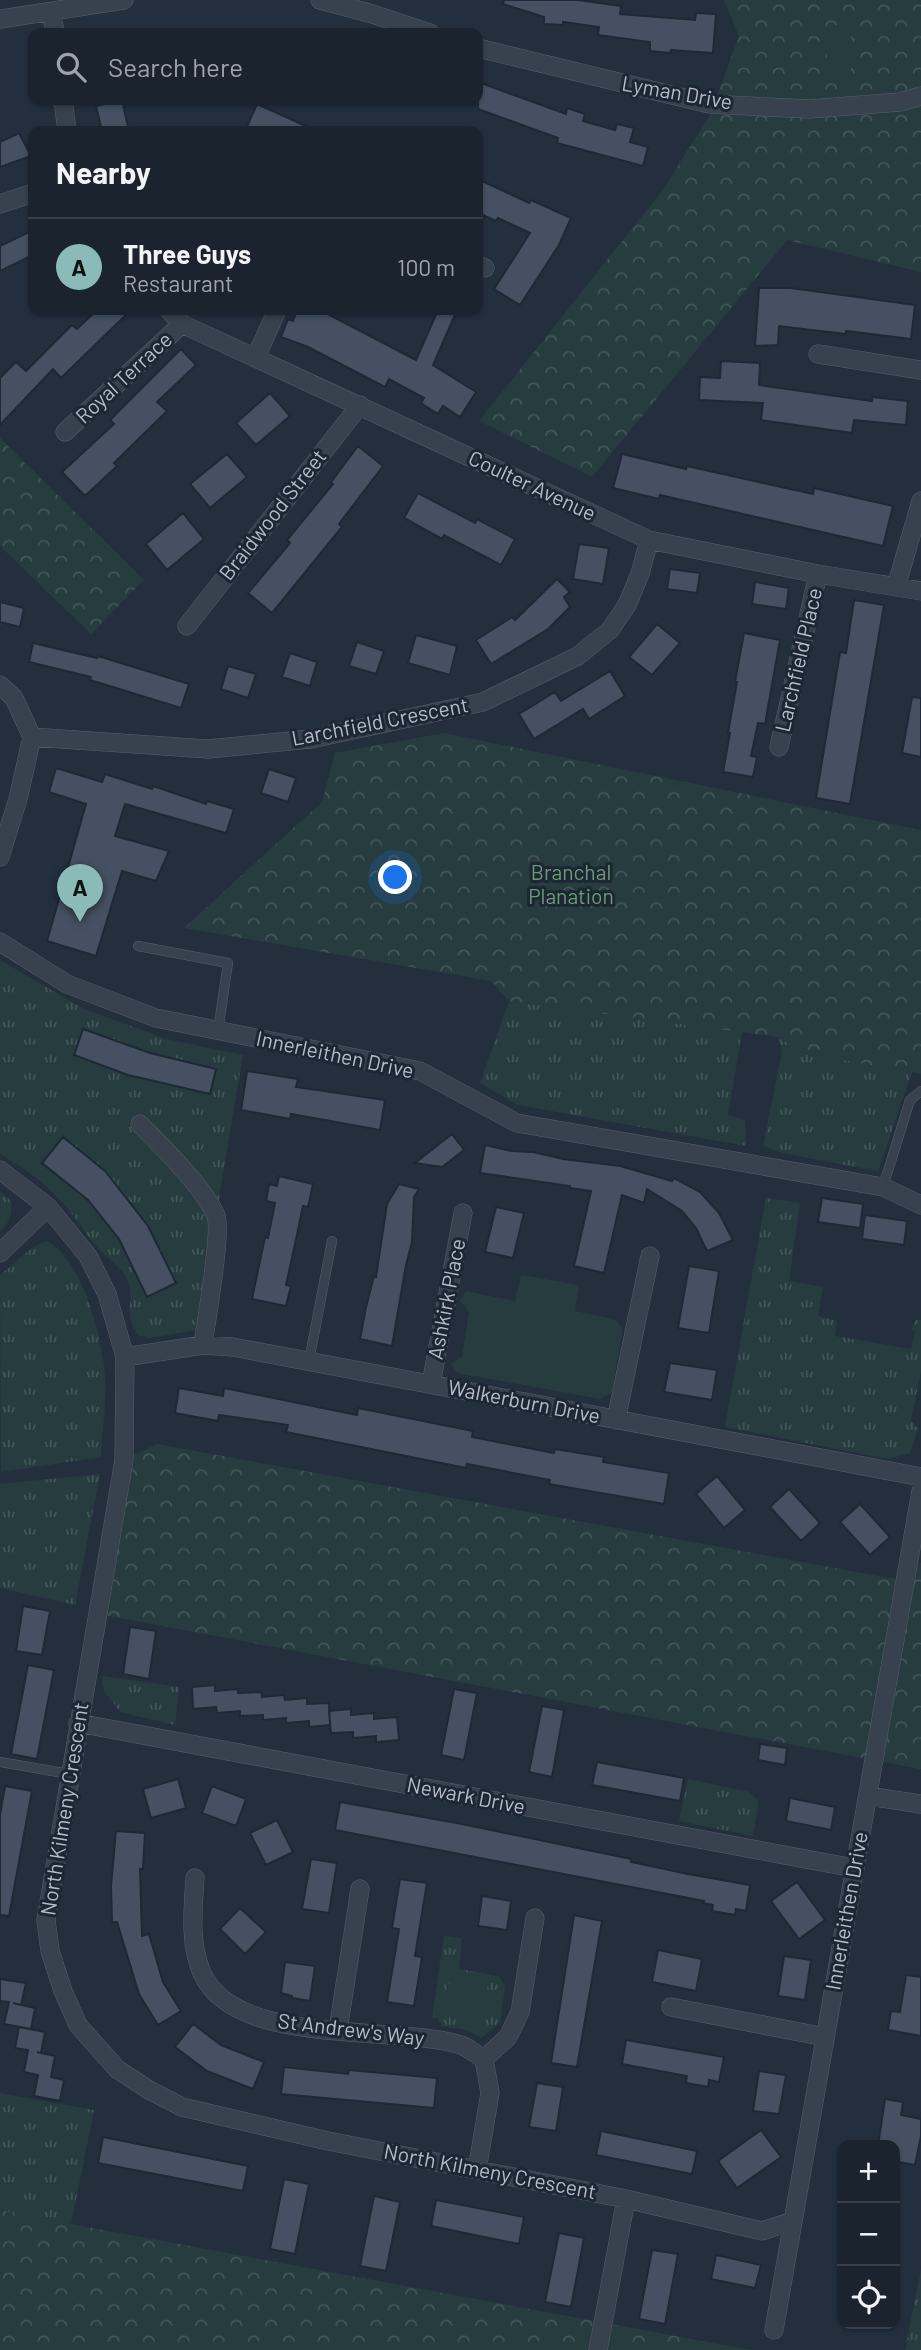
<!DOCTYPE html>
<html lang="en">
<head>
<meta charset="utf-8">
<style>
  body { margin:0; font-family:Barlow,sans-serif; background:#282f3a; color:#f1f3f6 }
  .controls { position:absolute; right:21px; bottom:21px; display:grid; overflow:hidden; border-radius:14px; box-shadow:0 2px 5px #0004 }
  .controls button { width:63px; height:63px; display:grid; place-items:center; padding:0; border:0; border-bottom:2px solid #39404a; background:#1b232e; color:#f1f3f6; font:35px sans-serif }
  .you { position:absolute; left:396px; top:878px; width:24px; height:24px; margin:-18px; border:5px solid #fff; border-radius:50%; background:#1a73e8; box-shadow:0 0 0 10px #1a73e833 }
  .badge { display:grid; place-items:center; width:46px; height:46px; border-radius:50%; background:#8bbbb9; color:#111; font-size:23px; font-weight:700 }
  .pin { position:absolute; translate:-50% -58px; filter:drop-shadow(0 2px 4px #0008) }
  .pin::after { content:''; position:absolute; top:37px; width:24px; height:21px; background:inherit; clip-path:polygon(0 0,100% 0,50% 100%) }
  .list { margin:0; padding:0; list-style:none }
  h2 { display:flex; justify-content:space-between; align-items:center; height:91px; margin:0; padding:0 28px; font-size:30px }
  h2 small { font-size:23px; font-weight:400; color:#a0a4aa }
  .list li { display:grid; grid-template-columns:46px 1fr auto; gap:21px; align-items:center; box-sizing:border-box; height:98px; padding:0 28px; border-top:2px solid #39404a }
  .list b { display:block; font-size:26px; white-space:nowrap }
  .list p { margin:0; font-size:23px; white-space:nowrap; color:#a0a4aa }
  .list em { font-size:23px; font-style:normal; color:#a0a4aa }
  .icon { flex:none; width:38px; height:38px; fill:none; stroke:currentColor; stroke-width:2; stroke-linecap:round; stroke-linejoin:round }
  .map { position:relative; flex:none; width:921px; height:2350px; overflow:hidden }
  .search { position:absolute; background:#1b232e; box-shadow:0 2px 5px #0004; left:28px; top:28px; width:455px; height:77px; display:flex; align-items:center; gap:18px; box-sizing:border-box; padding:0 24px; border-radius:14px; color:#a0a4aa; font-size:26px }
  .panel { position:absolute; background:#1b232e; box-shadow:0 2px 5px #0004; left:28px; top:126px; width:455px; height:189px; border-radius:14px }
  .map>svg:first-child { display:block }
  .grass { fill:url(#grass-tufts) }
  .forest { fill:url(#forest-crowns) }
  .park { fill:#263c3f }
  .building { fill:#455162; stroke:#1f2835; stroke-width:2 }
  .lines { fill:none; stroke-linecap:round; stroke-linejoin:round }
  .lane-casing { stroke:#565f6c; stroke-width:10 }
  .street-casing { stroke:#565f6c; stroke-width:19 }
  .lane { stroke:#38414e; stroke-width:9 }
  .street { stroke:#38414e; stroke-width:18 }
  .labels { text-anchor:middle; stroke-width:6; stroke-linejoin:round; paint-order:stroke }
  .street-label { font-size:21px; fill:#b4bcc9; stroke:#1d2633 }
  .park-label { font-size:21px; fill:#6b9a76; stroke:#1d2633 }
</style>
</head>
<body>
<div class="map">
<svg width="921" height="2350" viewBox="0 0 921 2350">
  <defs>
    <pattern id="grass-tufts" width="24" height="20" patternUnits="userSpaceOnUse" patternTransform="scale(1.75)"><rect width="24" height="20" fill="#263c3f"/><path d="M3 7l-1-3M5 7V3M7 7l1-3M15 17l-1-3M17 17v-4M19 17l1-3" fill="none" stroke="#435659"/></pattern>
    <pattern id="forest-crowns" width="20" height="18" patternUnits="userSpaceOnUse" patternTransform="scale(1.75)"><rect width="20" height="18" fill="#263c3f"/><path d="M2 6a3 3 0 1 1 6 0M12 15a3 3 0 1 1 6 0" fill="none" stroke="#435659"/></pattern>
  </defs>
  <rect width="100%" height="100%" fill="#242f3e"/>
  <path class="grass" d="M0,960L82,1008L166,1039L243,1055L197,1330L150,1338L138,1335C123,1314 134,1304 129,1284C126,1271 110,1260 101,1251C87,1237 77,1219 64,1204C46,1183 24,1168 0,1154Z
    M509,1001L742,1032L728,1115L745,1120L746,1146L518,1105L480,1083Z
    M778,1037L803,1053L912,1072L878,1171L782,1153L763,1146L782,1051Z
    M0,1191L11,1201C12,1215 10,1222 0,1232Z
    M766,1198L800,1203L789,1281L823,1287L818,1316L837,1321L835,1336L911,1349L915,1332L911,1329L916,1320H921V1371L911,1420L918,1429L910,1453L888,1459L725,1427Z
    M46,1241C82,1257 102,1338 105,1375C107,1402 102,1430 101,1457L1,1472L0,1275C16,1263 27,1248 46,1241Z
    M100,1474L75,1605L0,1588V1484Z
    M103,1676L179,1687L175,1725L120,1712L104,1691L102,1684Z
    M688,1779L749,1792L759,1801L753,1836L679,1821Z
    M444,1936L462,1938L459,1969L498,1976L505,1986L500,2023L481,2038L467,2030L442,2026L438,2018H432Z
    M0,2093L94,2110L71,2224L0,2210Z
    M921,2270V2350H905Z"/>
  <path class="forest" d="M724,0H921V272L787,240L592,477L479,421L662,191L710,115L739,36Z
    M0,438L144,580L91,634L0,546Z
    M444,733L921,830V1074L803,1053L778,1037L509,1001L491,981L184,928L322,802L335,753Z
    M157,1444L906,1581L921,1562V1769L99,1614L124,1460Z
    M0,2210L71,2224L751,2350H0Z"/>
  <path class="park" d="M828,25L851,26V74H826Z
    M521,1275L579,1285L575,1311L614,1319L623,1329L612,1392L600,1399L457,1373L451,1364L462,1356L469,1312L460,1301L466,1291L515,1301Z
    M458,1972L489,1978L482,2020L444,2003L447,1987Z"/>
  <path class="building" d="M504,0H578L621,6L620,14L695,20L696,13L716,14L713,53L671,50L670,53L650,51V42L598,35L599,27L563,22V25L544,24V17L503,4Z
    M478,82L566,114L567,108L585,114L583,121L615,130L617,124L634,128L630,142L648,147L643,166L557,143L558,138L478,109Z
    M122,100L129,131H102L96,106Z
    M257,104L317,131H245Z
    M19,133L31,156L0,167V142Z
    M478,179L529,203L531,200L571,218L559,245L520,305L494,289L530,233L498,218L496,221L478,213Z
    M33,230V255L0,271V246Z
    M759,288H791L915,305L911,339L846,331V334L779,326L778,345L755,346Z
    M97,310H131L61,378L53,369L0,425V378L16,362L26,371L72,325L77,329Z
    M297,310H320L416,360L438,310H457L433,365L476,392L460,417L443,406L438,414L421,403L424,398L389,379L385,387L308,347L281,337L288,319L293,321Z
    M181,349L196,365L157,402L167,411L114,463L117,466L85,496L62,472L114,424L110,420Z
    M721,361L760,363L759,385L872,401V397L908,401L906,425L854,420L852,433L761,420L763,403L699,400L700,377L720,378Z
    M270,393L290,416L256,445L236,423Z
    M358,446L383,466L339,524L342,527L272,613L248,593L290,543L287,540L333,484L331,482Z
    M227,454L247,477L210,508L190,484Z
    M622,454L686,469L687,466L813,494L814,488L893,506L883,546L660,495L659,499L613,488Z
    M418,493L475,523L477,519L515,539L501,565L444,535L442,539L404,518Z
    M183,513L204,539L167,570L146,544Z
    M579,544L609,548L603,584L573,579Z
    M670,569L700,573L697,593L667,589Z
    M557,579L570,592L564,597L570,607L548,629L491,664L476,640L512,617L515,620Z
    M755,582L789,588L786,609L752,604Z
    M854,600L884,605L850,804L816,798L840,652L846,653Z
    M0,602L24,608L20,627L0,622Z
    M657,624L680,643L652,675L629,657Z
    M744,633L780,640L765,724L758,723L751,756L757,757L753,777L723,772L730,733H728L737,682H735Z
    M416,635L457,646L450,675L408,663Z
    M357,642L384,651L376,674L349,666Z
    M33,643L97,658L98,656L189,684L181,708L90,680L91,677L29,662Z
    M290,653L317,662L310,686L282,677Z
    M228,666L256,674L248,698L221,689Z
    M610,671L625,696L589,719L583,709L534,739L519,714L555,692L561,701Z
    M912,697L921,698V757L902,753Z
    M56,768L102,782L105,774L152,789L153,786L206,804L207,801L234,809L226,833L125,804L115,836L169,851L156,881L122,871L96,956L47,941L86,804L49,792Z
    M269,769L296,778L288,802L261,793Z
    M83,1029L150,1053L216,1069L210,1094L128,1075L74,1055Z
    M247,1071L298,1079L296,1087L385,1100L380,1130L291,1114L290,1119L241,1110Z
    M452,1134L464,1150L442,1167L415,1163Z
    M63,1137L105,1171L148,1226L176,1283L147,1297L119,1239L88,1200L42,1163Z
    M485,1145L511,1151L533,1152L563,1159L620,1166L672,1181L674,1178L700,1192L719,1213L733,1240L707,1251L696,1228L682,1211L647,1189L644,1203L622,1195L604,1273L574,1266L591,1191L570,1188V1186L480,1173Z
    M279,1176L313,1184L308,1207L303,1206L295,1244L286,1285L291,1286L286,1306L252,1299L265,1237L268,1238L275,1203L266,1201L269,1184L277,1186Z
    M399,1184L419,1189L414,1197L412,1242L406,1265L392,1346L360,1339L366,1307L374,1276L376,1277L387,1204Z
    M822,1198L863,1204L860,1228L818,1222Z
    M496,1207L524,1213L513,1258L485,1252Z
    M865,1215L907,1221L904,1245L862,1239Z
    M689,1266L719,1271L709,1333L678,1328Z
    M670,1363L717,1370L712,1400L664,1392Z
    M179,1388L223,1396L224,1388L357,1415L358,1408L473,1431L472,1437L554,1453L555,1449L604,1457L603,1462L669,1473L664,1504L549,1484L550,1480L467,1464L466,1468L286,1432L288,1425L219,1415L218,1421L175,1413Z
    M717,1476L745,1510L724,1528L696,1494Z
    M789,1489L820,1523L801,1541L770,1507Z
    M860,1504L890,1537L870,1555L840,1522Z
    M23,1606L50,1611L42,1655L16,1651Z
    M130,1627L156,1631L149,1679L123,1674Z
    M28,1665L54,1670L37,1759L11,1754Z
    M215,1685V1691L238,1689V1693L261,1692L262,1697L284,1695L285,1700L307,1698V1704L329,1703L330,1725L309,1727V1721L286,1723V1718L263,1720V1715L240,1716V1711L217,1713L216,1707L193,1709L192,1687Z
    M454,1689L477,1693L464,1760L441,1755Z
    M542,1706L564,1710L552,1777L529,1772Z
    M351,1709V1715L374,1713V1719L397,1717L399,1740L376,1742V1736L353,1738V1732L331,1733L329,1711Z
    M760,1744L787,1748L785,1765L758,1760Z
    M597,1762L684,1778L680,1801L592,1785Z
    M178,1779L186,1808L151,1818L143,1789Z
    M5,1786L32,1791L9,1916L0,1915V1815Z
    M212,1786L246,1799L236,1826L202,1813Z
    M790,1798L835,1807L831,1830L786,1821Z
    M340,1802L462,1824L631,1859V1862L688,1874L750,1885L746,1911L736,1909L735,1915L712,1911L713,1905L703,1903L704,1901L335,1830Z
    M277,1820L293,1852L266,1865L250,1833Z
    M116,1831L145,1833L143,1869H140L142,1936L149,1934L163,1982L181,2011L158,2025L139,1994L117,1922H112L111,1886Z
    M311,1859L337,1863L329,1913L302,1909Z
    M400,1879L427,1883L415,1956L422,1957L414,2006L387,2002L399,1929L392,1928Z
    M797,1882L825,1920L799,1939L771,1901Z
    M482,1896L511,1901L507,1930L478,1926Z
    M240,1908L266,1932L245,1954L220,1929Z
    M574,1915L602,1921L577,2067L551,2063Z
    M658,1950L702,1959L696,1991L652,1982Z
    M784,1956L811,1960L805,2000L778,1996Z
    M285,1962L315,1966L310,2001L292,1998V1996L281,1993Z
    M906,1975L921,1977V2036L888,2030L891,2011L900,2012Z
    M0,1979L26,1983L21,2005L13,2003L35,2008L31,2029L4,2024L9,2002L0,2001Z
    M193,2024L221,2045L264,2062L253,2089L207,2071L175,2047Z
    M19,2027L45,2032L41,2053L37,2052L55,2056L51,2077L64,2080L60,2101L34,2096L38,2075L24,2072L28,2050L15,2048Z
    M626,2040L724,2057L719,2082L709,2080L708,2087L686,2083L687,2076L622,2064Z
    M284,2067L348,2074L349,2070L437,2078L434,2108L281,2094Z
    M759,2071L786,2075L779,2114L753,2111Z
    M537,2083L563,2087L556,2131L529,2127Z
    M885,2099L903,2102L901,2115L921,2119V2136L915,2165L898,2162L899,2159H895V2145H878Z
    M761,2130L781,2157L737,2188L718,2161Z
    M601,2131L697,2151L692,2174L596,2155Z
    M103,2137L248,2166L243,2191L98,2163Z
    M284,2179L309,2184L295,2254L270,2249Z
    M374,2196L400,2202L386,2271L360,2266Z
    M436,2200L524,2217L519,2244L431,2226Z
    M559,2233L584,2238L571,2307L545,2302Z
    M652,2250L678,2254L665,2324L639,2319Z
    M716,2255L761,2265L755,2288L711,2279Z"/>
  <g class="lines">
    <defs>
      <path id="lane" d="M138,946L228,963L218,1031
        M883,1187L910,1100L921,1091
        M309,1361L332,1241
        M0,1762L69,1774"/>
      <path id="street" d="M320,0L369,13L430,33
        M52,12L55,33
        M0,19L124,0
        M478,48L709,104L809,109L900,102L921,96
        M63,100L67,131
        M0,204L33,193
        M478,265L485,268
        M169,310L182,324L649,540L818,574L921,591
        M818,354L921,370
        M256,357L277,310
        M65,432L182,324
        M896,587L921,501
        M187,626L360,405
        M0,685L14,698L32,737L18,799L0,857
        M32,737L208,749L311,739L483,702L578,656L610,630L627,605L640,574L649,540
        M779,747L818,574
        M0,942L67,984L156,1018L420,1071L517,1123L883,1187L921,1205
        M140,1124C161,1146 205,1188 216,1216C222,1232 206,1322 203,1345
        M0,1170L48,1207L88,1256L107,1294L125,1357L124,1460L46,1920L50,1951L63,1991L78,2025L117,2069L149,2090L182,2107L328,2141L626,2199L762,2231L793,2221
        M0,1253L48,1207
        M125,1357L203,1345L233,1347L921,1477
        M431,1384L463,1213
        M616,1420L650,1256
        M78,1723L854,1868
        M868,1796L921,1804
        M195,1878C193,1909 189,1943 202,1973C235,2048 393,2024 461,2045C469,2048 477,2055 484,2059
        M671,2007L825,2037
        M338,2030L360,1889
        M477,2170L490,2093L484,2059L508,2037L520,2012L535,1918
        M774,2330L921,1491
        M598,2350L626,2199"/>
    </defs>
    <use href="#lane" class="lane-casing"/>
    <use href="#street" class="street-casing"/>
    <use href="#lane" class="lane"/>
    <use href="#street" class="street"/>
  </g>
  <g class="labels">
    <g class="street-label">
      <text transform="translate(677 93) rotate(10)" y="7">Lyman Drive</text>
      <text transform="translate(124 378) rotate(-43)" y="7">Royal Terrace</text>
      <text transform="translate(532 486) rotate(25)" y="7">Coulter Avenue</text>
      <text transform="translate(273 515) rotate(-52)" y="7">Braidwood Street</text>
      <text transform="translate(799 660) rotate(-77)" y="7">Larchfield Place</text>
      <text transform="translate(380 722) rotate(-11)" y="7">Larchfield Crescent</text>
      <text transform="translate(335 1055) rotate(12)" y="7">Innerleithen Drive</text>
      <text transform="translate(447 1299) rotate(-79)" y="7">Ashkirk Place</text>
      <text transform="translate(524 1402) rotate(11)" y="7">Walkerburn Drive</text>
      <text transform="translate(466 1796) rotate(11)" y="7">Newark Drive</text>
      <text transform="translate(65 1809) rotate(-81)" y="7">North Kilmeny Crescent</text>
      <text transform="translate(847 1911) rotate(-80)" y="7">Innerleithen Drive</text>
      <text transform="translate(351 2030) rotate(7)" y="7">St Andrew's Way</text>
      <text transform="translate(490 2172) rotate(11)" y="7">North Kilmeny Crescent</text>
    </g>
    <g class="park-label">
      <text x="571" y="880">Branchal<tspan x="571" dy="24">Planation</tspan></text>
    </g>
  </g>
</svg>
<div class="controls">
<button>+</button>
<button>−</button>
<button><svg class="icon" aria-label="locate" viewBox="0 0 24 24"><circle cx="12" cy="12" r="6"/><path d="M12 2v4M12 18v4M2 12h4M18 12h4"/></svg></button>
</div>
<div class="you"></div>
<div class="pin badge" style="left:80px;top:922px">A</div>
<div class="search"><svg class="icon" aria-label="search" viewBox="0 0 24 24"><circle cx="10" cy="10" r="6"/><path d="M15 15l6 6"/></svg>Search here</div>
<section class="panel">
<h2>Nearby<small></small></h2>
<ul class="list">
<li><span class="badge">A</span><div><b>Three Guys</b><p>Restaurant</p></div><em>100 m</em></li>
</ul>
</section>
</div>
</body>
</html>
